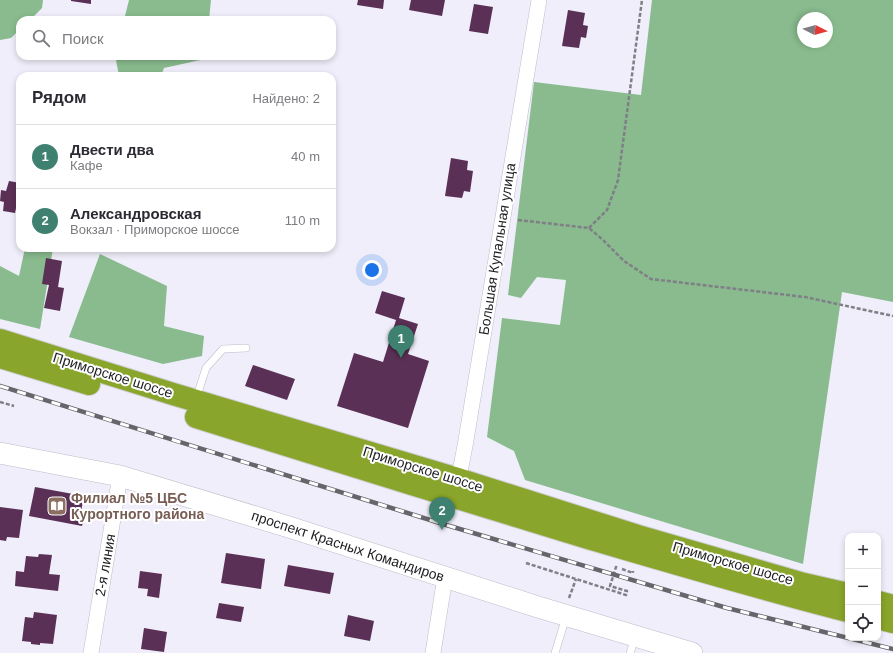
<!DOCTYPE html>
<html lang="ru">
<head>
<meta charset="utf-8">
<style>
  body { margin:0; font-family:Helvetica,sans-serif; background:#f2f2f3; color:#2b2b33 }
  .controls { position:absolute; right:12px; bottom:12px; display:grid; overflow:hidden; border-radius:8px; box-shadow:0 2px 6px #0003 }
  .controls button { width:36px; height:36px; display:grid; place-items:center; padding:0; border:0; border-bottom:1px solid #e1e1e2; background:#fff; color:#2b2b33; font:20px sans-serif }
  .compass { position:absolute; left:797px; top:12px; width:36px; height:36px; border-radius:50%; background:#fff; box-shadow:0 2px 6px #0003; rotate:96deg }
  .you { position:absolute; left:372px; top:270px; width:14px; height:14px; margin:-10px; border:3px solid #fff; border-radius:50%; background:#1a73e8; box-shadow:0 0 0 6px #1a73e833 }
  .badge { display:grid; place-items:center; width:26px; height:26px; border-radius:50%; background:#3f8171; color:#fff; font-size:13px; font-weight:700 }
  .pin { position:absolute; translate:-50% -33px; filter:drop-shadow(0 1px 2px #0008) }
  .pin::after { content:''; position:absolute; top:21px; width:14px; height:12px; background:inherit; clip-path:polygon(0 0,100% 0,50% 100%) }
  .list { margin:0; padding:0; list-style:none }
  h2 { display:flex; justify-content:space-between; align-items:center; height:52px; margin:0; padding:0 16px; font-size:17px }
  h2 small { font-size:13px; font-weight:400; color:#7c7c81 }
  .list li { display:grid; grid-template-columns:26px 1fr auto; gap:12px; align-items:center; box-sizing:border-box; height:64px; padding:0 16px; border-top:1px solid #e1e1e2 }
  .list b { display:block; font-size:15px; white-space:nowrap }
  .list p { margin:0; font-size:13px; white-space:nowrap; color:#7c7c81 }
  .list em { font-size:13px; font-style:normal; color:#7c7c81 }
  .icon { flex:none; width:22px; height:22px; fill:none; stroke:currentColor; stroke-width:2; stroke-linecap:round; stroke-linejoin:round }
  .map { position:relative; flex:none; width:893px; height:653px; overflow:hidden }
  .search { position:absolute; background:#fff; box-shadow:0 2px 6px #0003; left:16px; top:16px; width:320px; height:44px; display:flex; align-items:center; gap:10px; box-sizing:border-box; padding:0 14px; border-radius:12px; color:#7c7c81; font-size:15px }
  .panel { position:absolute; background:#fff; box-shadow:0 2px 6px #0003; left:16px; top:72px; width:320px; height:180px; border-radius:12px }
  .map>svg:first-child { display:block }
  .forest { fill:#89bb8e; fill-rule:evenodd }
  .building { fill:#5b3056 }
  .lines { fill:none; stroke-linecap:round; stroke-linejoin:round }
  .lane-casing { stroke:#bebcc8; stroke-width:8 }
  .street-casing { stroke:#bebcc8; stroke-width:16 }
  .secondary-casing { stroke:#bebcc8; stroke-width:22 }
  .highway-casing { stroke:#cdcdce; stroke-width:24 }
  .path { stroke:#7f7f86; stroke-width:2.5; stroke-dasharray:4 2; stroke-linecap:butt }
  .lane { stroke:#fff; stroke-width:7 }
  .street { stroke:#fff; stroke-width:15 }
  .secondary { stroke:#fff; stroke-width:21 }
  .highway { stroke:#89a52b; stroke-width:22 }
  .rail-casing { stroke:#65656b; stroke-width:4.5 }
  .rail { stroke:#fff; stroke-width:3; stroke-dasharray:9; stroke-linecap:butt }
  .labels { text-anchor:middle; stroke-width:4; stroke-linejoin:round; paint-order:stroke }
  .street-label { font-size:14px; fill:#1d1d21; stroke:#fff }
  .education-label { font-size:14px; font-weight:bold; fill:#785e54; stroke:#fff; text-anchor:start }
</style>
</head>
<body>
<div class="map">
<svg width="893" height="653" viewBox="0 0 893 653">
  <rect width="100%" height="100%" fill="#efeefa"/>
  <path class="forest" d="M0,0H43L42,8L30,20H20V29L11,38L0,40Z
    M129,0H211L209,20H124Z
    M652,0H893V302L842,292L803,564L525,480L514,451L487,437L502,318L560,325L566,280L537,277L521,298L508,295L534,82L641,95ZM803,18H827V42H803Z
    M117,56H205V59L164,68L161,76H119L116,60Z
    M25,248H53L40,329L0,319V266L19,276Z
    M100,254L167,286L164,326L204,336L202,356L163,364L69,337Z"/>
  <path class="building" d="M71,0H91V4L71,1Z
    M358,0H384L383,9L357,5Z
    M411,0H445L442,16L409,10Z
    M474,4L493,7L488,34L469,31Z
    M568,10L585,13L583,25L588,26L586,38L581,37L579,48L562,46Z
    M19,119H20V139H17Z
    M451,158L468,161L467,170L473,171L470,192L464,191L462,198L445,196Z
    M9,181L20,183V189L15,213L3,211L4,202L0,201L1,190L6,191Z
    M46,258L62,261L58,287L64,288L60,311L44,308L49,285L42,284Z
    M382,291L405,298L399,318L418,324L408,354L429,361L408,428L337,406L354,353L383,362L396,320L375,313Z
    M253,365L295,379L287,400L245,386Z
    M35,487L84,496L80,517L84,518L82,526L29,516Z
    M0,507L23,510L19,538L7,537L6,541L0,540Z
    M226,553L265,559L261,589L221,583Z
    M39,554L52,555L49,574L60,575L58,591L15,586L16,571L24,572L26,556L38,557Z
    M288,565L334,573L330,594L284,586Z
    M140,571L162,574L159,598L147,596L148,589L138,588Z
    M219,603L244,607L241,622L216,618Z
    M34,612L57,615L53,644L40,643V645L31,644V642L22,641L25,617L33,618Z
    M348,615L374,621L370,641L344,636Z
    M144,628L167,632L164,652L141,649Z"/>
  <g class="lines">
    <defs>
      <path id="lane" d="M196,399L206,368L223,349L246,348
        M555,653L566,617
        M630,653L635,638"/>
      <path id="street" d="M457,487L465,446L539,0
        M91,653L120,476
        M433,653L445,577"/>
      <path id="secondary" d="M0,453L120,476L292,528L538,607L692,653"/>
      <path id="highway" d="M0,340L173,394L458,479L638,536L804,584L848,594
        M0,357L89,384
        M196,417C327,458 457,498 588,538C674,563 761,589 848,611
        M878,602L893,606
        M878,618L893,622"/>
    </defs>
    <use href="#lane" class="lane-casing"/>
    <use href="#street" class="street-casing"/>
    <use href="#secondary" class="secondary-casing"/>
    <use href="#highway" class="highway-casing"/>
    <path class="path" d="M518,220L589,228L603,240L624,261L651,279L805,297L893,316
      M589,228L607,210L618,180L642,0
      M0,402L14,406
      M526,563L626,595L627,591L610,586L616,567L618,568
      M622,569L633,573V571
      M569,598L576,579"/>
    <use href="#lane" class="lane"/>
    <use href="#street" class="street"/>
    <use href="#secondary" class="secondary"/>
    <use href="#highway" class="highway"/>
    <defs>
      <path id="rail" d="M0,386L443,524L727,608L893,649"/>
    </defs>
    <use href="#rail" class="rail-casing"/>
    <use href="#rail" class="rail"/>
  </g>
  <defs>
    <symbol id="library-square" viewBox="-11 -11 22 22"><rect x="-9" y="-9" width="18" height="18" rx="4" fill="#8d6e63" stroke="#fff"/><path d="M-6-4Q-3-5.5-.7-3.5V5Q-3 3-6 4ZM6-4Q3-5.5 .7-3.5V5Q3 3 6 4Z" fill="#fff"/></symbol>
  </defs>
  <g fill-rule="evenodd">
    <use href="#library-square" x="46" y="495" width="22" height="22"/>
  </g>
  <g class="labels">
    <g class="street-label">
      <text transform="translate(497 249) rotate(-81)" y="5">Большая Купальная улица</text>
      <text transform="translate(113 375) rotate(17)" y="5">Приморское шоссе</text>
      <text transform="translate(423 469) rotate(17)" y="5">Приморское шоссе</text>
      <text transform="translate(348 546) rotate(18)" y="5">проспект Красных Командиров</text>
      <text transform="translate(733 563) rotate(16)" y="5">Приморское шоссе</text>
      <text transform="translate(105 565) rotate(-80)" y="5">2-я линия</text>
    </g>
    <g class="education-label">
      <text x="71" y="503">Филиал №5 ЦБС<tspan x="71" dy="16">Курортного района</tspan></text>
    </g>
  </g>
</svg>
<div class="controls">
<button>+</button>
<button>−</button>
<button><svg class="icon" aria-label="locate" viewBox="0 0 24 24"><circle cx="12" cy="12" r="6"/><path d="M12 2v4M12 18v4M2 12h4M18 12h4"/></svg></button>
</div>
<svg class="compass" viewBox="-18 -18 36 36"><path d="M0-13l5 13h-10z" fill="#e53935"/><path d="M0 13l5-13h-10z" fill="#7c7c81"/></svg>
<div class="you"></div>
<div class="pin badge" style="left:401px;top:358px">1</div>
<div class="pin badge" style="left:442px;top:530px">2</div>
<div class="search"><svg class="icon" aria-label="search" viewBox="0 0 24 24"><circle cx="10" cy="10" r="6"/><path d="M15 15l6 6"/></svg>Поиск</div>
<section class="panel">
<h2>Рядом<small>Найдено: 2</small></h2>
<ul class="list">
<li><span class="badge">1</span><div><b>Двести два</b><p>Кафе</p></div><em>40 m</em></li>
<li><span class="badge">2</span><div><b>Александровская</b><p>Вокзал · Приморское шоссе</p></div><em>110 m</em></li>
</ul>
</section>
</div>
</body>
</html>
